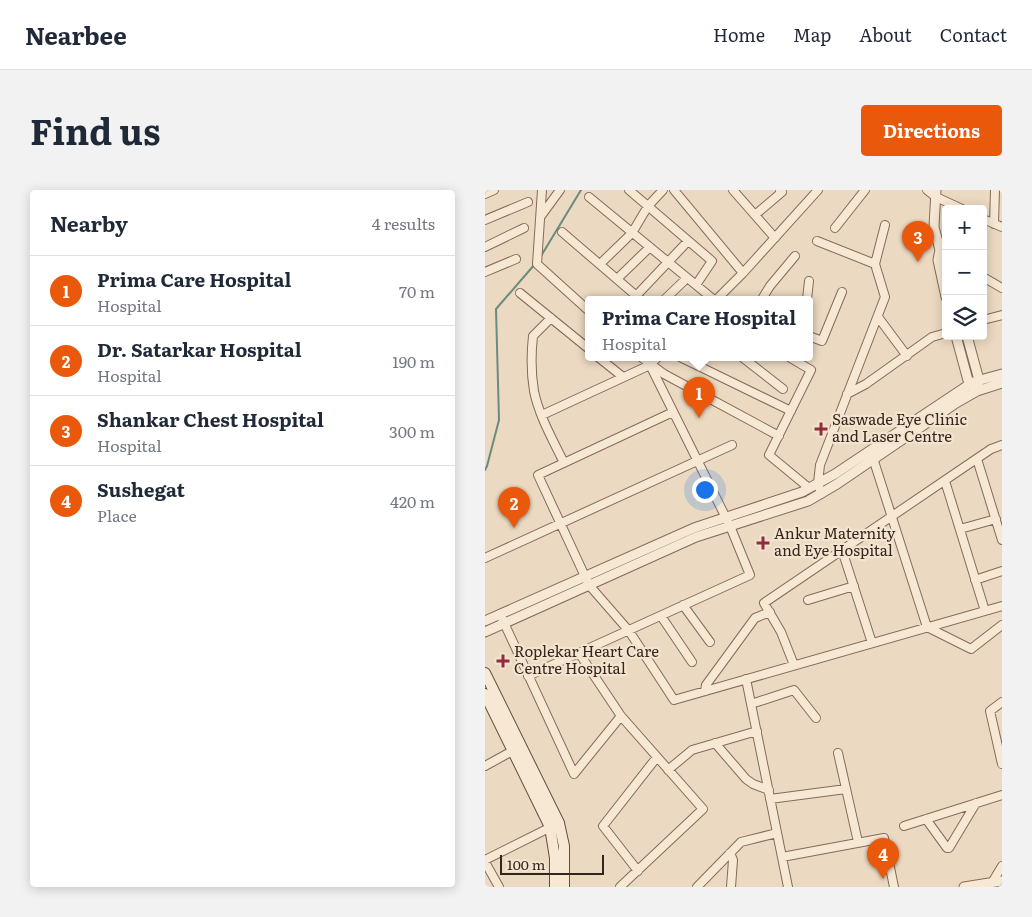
<!DOCTYPE html>
<html lang="en">
<head>
<meta charset="utf-8">
<style>
  body { margin:0; font-family:Literata,serif; background:#f2f2f3; color:#1f2937 }
  .controls { position:absolute; right:15px; top:15px; display:grid; overflow:hidden; border-radius:5px; box-shadow:0 2px 12px #0003 }
  .controls button { width:45px; height:45px; display:grid; place-items:center; padding:0; border:0; border-bottom:1px solid #e0e1e3; background:#fff; color:#1f2937; font:25px sans-serif }
  .scale { position:absolute; left:15px; bottom:12px; width:104px; box-sizing:border-box; padding-left:5px; border:2px solid #34251d; border-top:0; font-size:14px; line-height:18px; white-space:nowrap; color:#34251d; -webkit-text-stroke:4px #f3e4d0; paint-order:stroke }
  .you { position:absolute; left:219px; top:299px; width:18px; height:18px; margin:-12px; border:4px solid #fff; border-radius:50%; background:#1a73e8; box-shadow:0 0 0 8px #1a73e833 }
  .badge { display:grid; place-items:center; width:32px; height:32px; border-radius:50%; background:#ea580c; color:#fff; font-size:16px; font-weight:700 }
  .pin { position:absolute; translate:-50% -41px; filter:drop-shadow(0 1px 2px #0008) }
  .pin::after { content:''; position:absolute; top:26px; width:18px; height:15px; background:inherit; clip-path:polygon(0 0,100% 0,50% 100%) }
  .popup { position:absolute; left:100px; top:106px; width:228px; height:65px; box-sizing:border-box; display:grid; place-content:center; border-radius:5px; background:#fff; filter:drop-shadow(0 1px 4px #0005); font-size:16px; white-space:nowrap; color:#747a83 }
  .popup b { font-size:19px; color:#1f2937 }
  .popup::after { content:''; position:absolute; left:50%; top:100%; margin-left:-10px; border:10px solid transparent; border-top-color:#fff }
  .list { margin:0; padding:0; list-style:none }
  h2 { display:flex; justify-content:space-between; align-items:center; height:65px; margin:0; padding:0 20px; font-size:21px }
  h2 small { font-size:16px; font-weight:400; color:#747a83 }
  .list li { display:grid; grid-template-columns:32px 1fr auto; gap:15px; align-items:center; box-sizing:border-box; height:70px; padding:0 20px; border-top:1px solid #e0e1e3 }
  .list b { display:block; font-size:19px; white-space:nowrap }
  .list p { margin:0; font-size:16px; white-space:nowrap; color:#747a83 }
  .list em { font-size:16px; font-style:normal; color:#747a83 }
  .icon { flex:none; width:28px; height:28px; fill:none; stroke:currentColor; stroke-width:2; stroke-linecap:round; stroke-linejoin:round }
  .map { position:relative; flex:none; width:517px; height:697px; overflow:hidden; border-radius:5px }
  header { display:flex; align-items:center; gap:30px; box-sizing:border-box; height:70px; padding:0 25px; background:#fff; border-bottom:1px solid #e0e1e3 }
  header strong { font-size:24px }
  nav { display:flex; gap:28px; margin-inline-start:auto; font-size:18px }
  .intro { display:flex; align-items:center; justify-content:space-between; box-sizing:border-box; height:120px; padding:0 30px }
  h1 { margin:0; font-size:35px }
  .button { padding:12px 22px; border-radius:5px; background:#ea580c; color:#fff; font-size:18px; font-weight:700 }
  main { display:flex; gap:30px; padding:0 30px }
  aside { flex:1; background:#fff; border-radius:5px; box-shadow:0 2px 12px #0003 }
  .map>svg:first-child { display:block }
  .lines { fill:none; stroke-linecap:round; stroke-linejoin:round }
  .stream { stroke:#6b8b7f; stroke-width:2 }
  .minor-casing { stroke:#846a5a; stroke-width:10 }
  .tertiary-casing { stroke:#846a5a; stroke-width:11 }
  .secondary-casing { stroke:#664c3d; stroke-width:12 }
  .minor { stroke:#f7e8d4; stroke-width:8 }
  .tertiary { stroke:#f7e8d4; stroke-width:9 }
  .secondary { stroke:#f7e8d4; stroke-width:10 }
  .poi-dot { fill:#902c3b; stroke:#f3e4d0; stroke-width:2 }
  .labels { text-anchor:middle; stroke-width:4.5; stroke-linejoin:round; paint-order:stroke }
  .poi-label { font-size:15px; fill:#34251d; stroke:#f3e4d0; text-anchor:start }
</style>
</head>
<body>
<header>
<strong>Nearbee</strong>
<nav><a>Home</a><a>Map</a><a>About</a><a>Contact</a></nav>
</header>
<div class="intro"><h1>Find us</h1><a class="button">Directions</a></div>
<main>
<aside>
<h2>Nearby<small>4 results</small></h2>
<ul class="list">
<li><span class="badge">1</span><div><b>Prima Care Hospital</b><p>Hospital</p></div><em>70 m</em></li>
<li><span class="badge">2</span><div><b>Dr. Satarkar Hospital</b><p>Hospital</p></div><em>190 m</em></li>
<li><span class="badge">3</span><div><b>Shankar Chest Hospital</b><p>Hospital</p></div><em>300 m</em></li>
<li><span class="badge">4</span><div><b>Sushegat</b><p>Place</p></div><em>420 m</em></li>
</ul>
</aside>
<div class="map">
<svg width="517" height="697" viewBox="0 0 517 697">
  <rect width="100%" height="100%" fill="#ecd9c1"/>
  <g class="lines">
    <path class="stream" d="M56,66L96,0
      M0,280L2,276L14,230L11,119L50,74"/>
    <defs>
      <path id="minor" d="M57,0L52,74L104,121
        M144,0L227,71L211,95
        M189,0L258,83
        M248,0L290,48
        M442,0L451,7L477,19
        M0,4L9,0
        M104,7L228,109
        M270,25L297,2L295,0
        M56,26L75,0
        M498,29L517,37
        M0,30L43,12
        M509,34L510,0
        M350,38L380,0
        M77,42L155,109
        M332,51L390,74
        M0,57L39,38
        M115,74L147,43L163,16L178,0
        M0,82L31,69
        M498,87L517,98
        M132,89L165,57
        M35,103L104,159
        M151,106L203,51
        M180,109L202,88
        M232,109L258,83L333,0
        M277,109L285,96L310,66
        M322,109L324,91
        M393,127L422,166
        M66,128L48,146C46,164 46,183 49,201C54,226 68,250 79,273
        M498,130L517,125
        M324,146L337,151L357,102
        M113,167L138,187
        M156,167L179,184L294,246
        M195,167L306,221
        M257,167L298,199
        M304,167L326,180L284,265L324,298
        M362,204L381,194L447,147L461,143
        M188,222L53,285L104,395L144,441L189,510L517,416
        M57,225L165,175L173,167
        M387,265L442,437L486,459L517,435
        M492,269L517,350
        M460,291L500,421
        M336,304L333,293L335,275L400,107L390,74L400,35
        M475,339L511,329
        M357,360L387,453
        M0,368L247,255
        M490,390L517,381
        M323,410L369,396
        M198,415L225,452
        M15,424L89,584L136,526
        M176,426L207,472
        M94,463L136,526L218,619L135,697
        M309,475L296,442L279,413L506,259L517,255
        M43,486L265,385L245,336L165,175
        M261,489L303,697
        M220,501L221,495L270,428L285,422
        M517,512L505,521L517,574
        M266,514L309,500L331,528
        M230,553L261,589L268,594L284,600
        M353,563L373,652
        M0,576L31,559
        M183,580L207,560L272,541
        M285,609L361,599
        M441,629L462,658H464L491,613
        M419,636L517,605
        M245,663L248,670L246,697
        M297,667L399,648L409,697
        M0,670L70,635
        M0,672L14,697
        M153,681L118,636L172,567
        M508,691L517,676
        M212,697L256,652L292,643"/>
      <path id="tertiary" d="M451,0L449,37L455,60L453,70L461,107
        M471,146L484,194L487,197
        M482,146L494,190L493,194
        M0,431L209,338L317,302L350,284L488,192L517,184
        M0,442L211,347L323,311L352,294L471,213L492,201L517,193
        M479,697L517,691"/>
      <path id="secondary" d="M0,483L74,633L79,656V697
        M0,504L65,637L70,668V697"/>
    </defs>
    <use href="#minor" class="minor-casing"/>
    <use href="#tertiary" class="tertiary-casing"/>
    <use href="#secondary" class="secondary-casing"/>
    <use href="#minor" class="minor"/>
    <use href="#tertiary" class="tertiary"/>
    <use href="#secondary" class="secondary"/>
  </g>
  <g class="poi-dot">
    <path d="M333.5 231.5h5v5h5v5h-5v5h-5v-5h-5v-5h5z"/>
    <path d="M275.5 345.5h5v5h5v5h-5v5h-5v-5h-5v-5h5z"/>
    <path d="M15.5 463.5h5v5h5v5h-5v5h-5v-5h-5v-5h5z"/>
  </g>
  <g class="labels">
    <g class="poi-label">
      <text x="347" y="235">Saswade Eye Clinic<tspan x="347" dy="17">and Laser Centre</tspan></text>
      <text x="289" y="349">Ankur Maternity<tspan x="289" dy="17">and Eye Hospital</tspan></text>
      <text x="29" y="467">Roplekar Heart Care<tspan x="29" dy="17">Centre Hospital</tspan></text>
    </g>
  </g>
</svg>
<div class="controls">
<button>+</button>
<button>−</button>
<button><svg class="icon" aria-label="layers" viewBox="0 0 24 24"><path d="M12 4l9 5-9 5-9-5zM3 14l9 5 9-5"/></svg></button>
</div>
<div class="scale">100 m</div>
<div class="you"></div>
<div class="pin badge" style="left:214px;top:228px">1</div>
<div class="popup"><b>Prima Care Hospital</b>Hospital</div>
<div class="pin badge" style="left:29px;top:338px">2</div>
<div class="pin badge" style="left:433px;top:72px">3</div>
<div class="pin badge" style="left:398px;top:689px">4</div>
</div>
</main>
</body>
</html>
